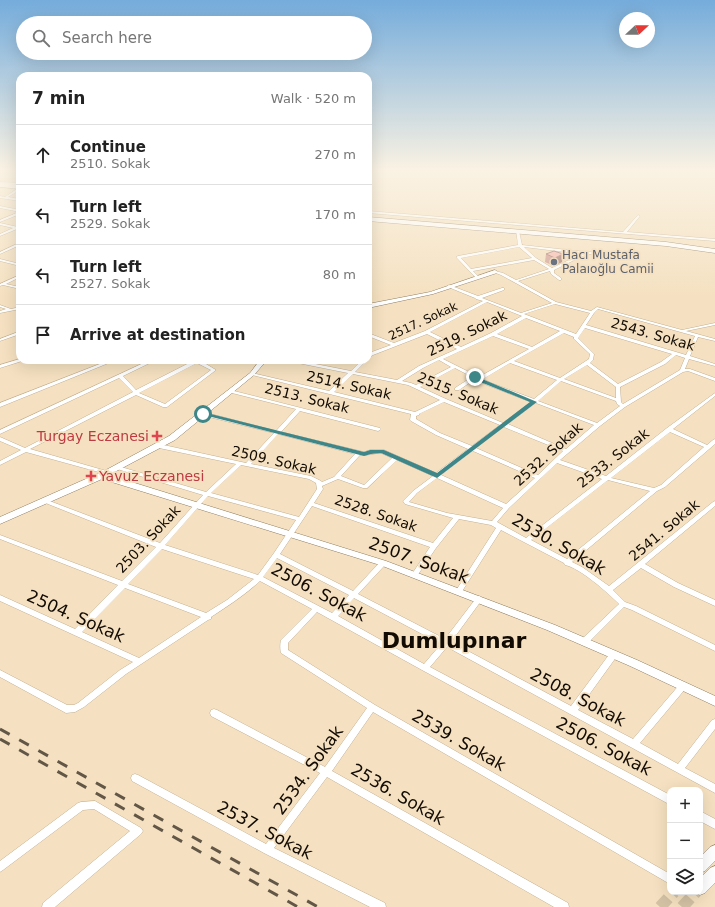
<!DOCTYPE html>
<html lang="en">
<head>
<meta charset="utf-8">
<style>
  body { margin:0; font-family:"DejaVu Sans",sans-serif; background:#f6f6f6; color:#222 }
  .controls { position:absolute; right:12px; bottom:12px; display:grid; overflow:hidden; border-radius:8px; box-shadow:0 4px 16px #0002 }
  .controls button { width:36px; height:36px; display:grid; place-items:center; padding:0; border:0; border-bottom:1px solid #e0e0e0; background:#fff; color:#222; font:20px sans-serif }
  .compass { position:absolute; left:619px; top:12px; width:36px; height:36px; border-radius:50%; background:#fff; box-shadow:0 4px 16px #0002; rotate:68deg }
  .stop { position:absolute; width:12px; height:12px; margin:-9px; border:3px solid #3e8687; border-radius:50%; background:#fff }
  .stop.end { background:#3e8687; border-color:#fff; box-shadow:0 1px 4px #0008 }
  .list { margin:0; padding:0; list-style:none }
  h2 { display:flex; justify-content:space-between; align-items:center; height:52px; margin:0; padding:0 16px; font-size:17px }
  h2 small { font-size:13px; font-weight:400; color:#767676 }
  .list li { display:grid; grid-template-columns:26px 1fr auto; gap:12px; align-items:center; box-sizing:border-box; height:60px; padding:0 16px; border-top:1px solid #e0e0e0 }
  .list b { display:block; font-size:15px; white-space:nowrap }
  .list p { margin:0; font-size:13px; white-space:nowrap; color:#767676 }
  .list em { font-size:13px; font-style:normal; color:#767676 }
  .icon { flex:none; width:22px; height:22px; fill:none; stroke:currentColor; stroke-width:2; stroke-linecap:round; stroke-linejoin:round }
  .map { position:relative; flex:none; width:715px; height:907px; overflow:hidden }
  .search { position:absolute; background:#fff; box-shadow:0 4px 16px #0002; left:16px; top:16px; width:356px; height:44px; display:flex; align-items:center; gap:10px; box-sizing:border-box; padding:0 14px; border-radius:22px; color:#767676; font-size:15px }
  .panel { position:absolute; background:#fff; box-shadow:0 4px 16px #0002; left:16px; top:72px; width:356px; height:292px; border-radius:12px }
  .map>svg:first-child { display:block }
  .lines { fill:none; stroke-linecap:round; stroke-linejoin:round }
  .secondary-tunnel { stroke:#d3c1a4; stroke-width:12; stroke-dasharray:12 6; stroke-linecap:butt }
  .street-casing { stroke:#907e61; stroke-width:0.5 }
  .secondary-casing { stroke:#907e61; stroke-width:1 }
  .highway-casing { stroke:#907e61; stroke-width:1 }
  .street { fill:#fff; fill-rule:evenodd }
  .secondary { fill:#fff; fill-rule:evenodd }
  .highway { fill:#fff; fill-rule:evenodd }
  .rail { stroke:#625746; stroke-width:3; stroke-dasharray:11 11; stroke-linecap:butt }
  .wall { fill:#d4a49a }
  .shaded-wall { fill:#ad867d }
  .building { fill:#f7bfb3; stroke:#ad867d }
  .route { fill:#3e8687 }
  .worship-dot { fill:#6b7280; stroke:#f5e1c1; stroke-width:1.5 }
  .health-dot { fill:#e0444e; stroke:#f5e1c1; stroke-width:1.5 }
  .labels { text-anchor:middle; stroke-width:3.5; stroke-linejoin:round; paint-order:stroke }
  .far-worship-label { font-size:12px; fill:#5b616d; stroke:#f5e1c1; text-anchor:start }
  .far-street-label { font-size:12px; fill:#120b03; stroke:#f5e1c1 }
  .street-label { font-size:14px; fill:#120b03; stroke:#f5e1c1 }
  .health-label { font-size:14px; fill:#be3a42; stroke:#f5e1c1; text-anchor:end }
  .near-street-label { font-size:17px; fill:#120b03; stroke:#f5e1c1 }
  .near-district-label { font-size:22px; font-weight:bold; fill:#120b03; stroke:#f5e1c1 }
</style>
</head>
<body>
<div class="map">
<svg width="715" height="907" viewBox="0 0 715 907">
  <rect width="100%" height="100%" fill="#f5e1c1"/>
  <g class="lines">
    <path class="secondary-tunnel" d="M660,907L674,892
      M682,907L696,892"/>
    <defs>
      <path id="street" d="M0,182L20,183V185L0,184Z
        M17,189L18,190V191L8,197L20,199V201L0,198V196L5,197Z
        M0,206L20,210V212L0,208Z
        M368,211L623,232L638,215L640,216L627,232L715,239V241L368,213Z
        M19,212H20V214L0,222V220Z
        M0,223L18,227L20,228V230L17,229L0,236V234L13,228L0,225Z
        M516,230L519,231L522,245L586,252L617,253L619,254L617,255L587,254L554,270V273L561,278V280H559L551,274L550,271L518,281L556,302L591,311L597,307L682,330L715,323V325L686,331L715,339V341L698,337L690,356L715,364V366L689,359L685,369H690L715,378V381L688,371L683,372L625,407L600,426L560,460L606,476L667,428L715,393V396L673,429L707,445L713,440L715,439V444L665,487L657,491L572,562L582,567L609,586L713,502L715,501V506L645,564L678,583L715,600V606L674,587L641,568L613,590L625,602L636,606L715,645V651L632,610L624,607L588,643L585,644L582,643L581,641L582,639L619,604C607,592 580,568 565,565L564,563L501,530L461,593L459,594L457,593L456,591L457,589L496,528L491,525L459,519L436,548L417,576H413L412,574L430,547L312,506L280,554L353,591L381,561H385L386,563L385,565L358,594L445,639L477,597L479,596L481,597L482,599L481,601L451,642L571,706L611,652L614,651L617,652L618,654L617,656L578,710L633,739L680,684L683,683L686,684L687,686L686,688L640,743L678,764L712,720L715,719V729L685,768L715,784V793L447,647L430,667L670,795V804L667,803L422,670L317,612L288,643V650L375,705L670,874V884L373,712L332,771L568,903L569,907H554L327,777L274,848L385,903L386,907H370L264,853L132,781L131,778L132,775L135,774L138,775L266,844L320,773L211,716L210,713L211,710L214,709L217,710L325,767L367,708L281,653C280,650 280,643 281,640L312,609L260,581C245,595 228,606 211,617V619L208,620L126,674L84,707L75,712L66,713L0,677V670L67,705H74L78,703L120,670L133,662L0,601V595L75,629L118,585L0,539V535L122,581L156,547L43,502L42,501L45,499L47,500L160,543L203,495L117,469L116,468L117,467H121L206,492L236,464L159,448L156,446L157,445L159,444L246,463L274,433L201,415L200,414L201,413L203,412L276,431L296,409L228,392V391L230,390L380,428L381,429L380,430L378,431L300,411L281,432L364,452L370,450H384L436,473L468,449L436,435L411,421L410,420L411,414L252,375L250,374L252,373L329,391L348,373L288,361L286,360H295L351,371L362,360H367L355,372L397,380L419,366L457,349L427,334L373,355L368,358V354L369,353L391,345L368,336V333L394,343L425,331L483,301L476,299L475,298L448,287L447,286L449,285L478,296L502,288H504V290L482,298L521,313L552,303L501,275L493,272L495,271L503,273L516,280L549,269L534,260L473,271L479,277L477,278H476L456,257L458,256L518,245ZM519,247L532,258L471,269L461,258ZM524,247L582,254L552,268L536,258ZM487,302L522,316L491,333L461,347L430,332ZM555,304L590,313L576,334L524,314ZM598,309L695,336L686,355L586,325L594,313ZM526,318L560,331L532,347L497,334ZM585,328L672,354L661,362L618,384L590,363L593,360L594,354L578,338ZM564,333L574,337V339L590,354L589,359L560,378L514,361ZM493,336L529,349L479,377L443,359ZM676,355L685,358L680,370L623,404L621,402L620,387L665,364ZM439,360L451,367L416,385L411,383L402,381L423,368ZM510,363L557,380L534,399L491,383L483,379ZM587,365L616,387V398L564,379ZM455,368L472,377L455,388V390H459L475,379L487,385L531,402L503,423L446,399L420,387ZM353,374L408,385L440,400L415,412L334,392ZM561,381L616,401L617,404L620,406L597,423L538,401ZM444,402L500,425L472,446L440,433L416,419V416L419,415V414ZM536,403L594,425L566,449L508,424ZM504,427L563,451L538,475L476,448ZM670,432L704,447L661,485L654,488L611,478ZM278,434L355,454L334,477L322,482L321,481L311,476L251,464ZM473,451L535,478L506,504L441,475ZM381,453L392,458L364,485L341,476L360,455C366,456 375,453 381,453ZM397,460L433,476L413,491L403,501L405,504L453,518L433,543L314,503L323,489L322,486L338,479L363,488H367ZM557,463L602,479L526,538L497,522L509,508ZM241,465L309,479L316,483L317,489L299,517L211,493ZM437,478L503,508L492,521L447,513L409,502L417,493ZM608,480L650,491L567,559L531,540ZM208,496L296,520L274,553L258,575L165,545ZM162,549L254,579L227,600L206,613L128,584ZM277,558L349,595L332,613L263,577ZM125,588L201,617L139,658L82,632ZM354,598L441,644L424,664L338,616Z
        M19,243H20V245L0,254V252Z
        M0,259L20,264V266L0,261Z
        M20,275V277L6,284L20,287V289L3,285L0,286V284Z
        M0,305L11,309L20,307V309L0,313V311L6,309L0,307Z
        M18,332H20V334L0,341V339Z
        M20,359V360H22V361L0,368V365Z
        M110,360H116L0,407V403Z
        M150,360H156L123,376L136,390L195,360H201V361L216,370L167,407H163L136,395L30,449L110,472L111,473L110,474H106L26,452L0,465V461L21,450L0,441V437L25,448L133,392L119,378L2,433L0,434V430ZM197,363L211,370L165,404L139,393Z
        M95,801L141,828L143,831L141,834L55,907H42L43,903L130,831L94,809L83,810L3,870L0,872V861L78,803L81,802Z
        M700,811L715,819V829L700,821Z"/>
      <path id="secondary" d="M495,270L498,272L497,273L433,294L368,308V304L430,292Z
        M260,360H267L254,375L175,440L109,475L386,561L555,625L637,660L715,696V706L630,666L547,630L380,565L102,479L0,524V517L106,470L169,436L250,373Z
        M715,845V861L705,871L700,873V857L710,847Z
        M715,866V883L705,893L700,895L695,893V892H700V878L710,868Z"/>
      <path id="highway" d="M0,183L20,185V189L0,187Z
        M368,217L666,242L715,249V253L666,246L368,221Z"/>
    </defs>
    <use href="#street" class="street-casing"/>
    <use href="#secondary" class="secondary-casing"/>
    <use href="#highway" class="highway-casing"/>
    <use href="#street" class="street"/>
    <use href="#secondary" class="secondary"/>
    <use href="#highway" class="highway"/>
    <path class="rail" d="M0,729L318,907
      M0,739L298,907"/>
  </g>
  <path class="wall" d="M546,254H563L562,262L554,266L545,262Z"/>
  <path class="shaded-wall" d="M563,254L562,262L554,266L555,258Z"/>
  <path class="building" d="M554,251L563,254L555,258L546,254Z"/>
  <linearGradient id="sky" x2="0" y2="1"><stop stop-color="#75acdb"/><stop offset="0.57" stop-color="#faf2e3"/><stop offset="1" stop-color="#faf2e3" stop-opacity="0"/></linearGradient>
  <rect width="715" height="297" fill="url(#sky)"/>
  <path class="route" d="M475,376L537,402L437,478L381,453L371,454L364,456L200,414L203,412L364,452L370,450H384L437,473L530,402L473,379V376Z"/>
  <circle class="worship-dot" cx="554" cy="262" r="4"/>
  <g class="health-dot">
    <path d="M155 430h4v4h4v4h-4v4h-4v-4h-4v-4h4z"/>
    <path d="M89 470h4v4h4v4h-4v4h-4v-4h-4v-4h4z"/>
  </g>
  <g class="labels">
    <g class="far-worship-label">
      <text x="562" y="259">Hacı Mustafa<tspan x="562" dy="14">Palaıoğlu Camii</tspan></text>
    </g>
    <g class="far-street-label">
      <text transform="translate(423 321) rotate(-25)" y="4">2517. Sokak</text>
    </g>
    <g class="street-label">
      <text transform="translate(467 333) rotate(-26)" y="5">2519. Sokak</text>
      <text transform="translate(653 334) rotate(16)" y="5">2543. Sokak</text>
      <text transform="translate(349 385) rotate(13)" y="5">2514. Sokak</text>
      <text transform="translate(458 393) rotate(23)" y="5">2515. Sokak</text>
      <text transform="translate(307 398) rotate(14)" y="5">2513. Sokak</text>
      <text transform="translate(548 454) rotate(-42)" y="5">2532. Sokak</text>
      <text transform="translate(613 458) rotate(-38)" y="5">2533. Sokak</text>
      <text transform="translate(274 460) rotate(13)" y="5">2509. Sokak</text>
      <text transform="translate(376 513) rotate(19)" y="5">2528. Sokak</text>
      <text transform="translate(664 530) rotate(-40)" y="5">2541. Sokak</text>
      <text transform="translate(148 539) rotate(-47)" y="5">2503. Sokak</text>
    </g>
    <g class="health-label">
      <text x="149" y="441">Turgay Eczanesi</text>
      <text x="99" y="481" text-anchor="start">Yavuz Eczanesi</text>
    </g>
    <g class="near-street-label">
      <text transform="translate(559 544) rotate(30)" y="6">2530. Sokak</text>
      <text transform="translate(419 560) rotate(20)" y="6">2507. Sokak</text>
      <text transform="translate(319 592) rotate(28)" y="6">2506. Sokak</text>
      <text transform="translate(76 616) rotate(24)" y="6">2504. Sokak</text>
      <text transform="translate(578 697) rotate(28)" y="6">2508. Sokak</text>
      <text transform="translate(459 740) rotate(30)" y="6">2539. Sokak</text>
      <text transform="translate(604 746) rotate(28)" y="6">2506. Sokak</text>
      <text transform="translate(308 770) rotate(-54)" y="6">2534. Sokak</text>
      <text transform="translate(398 794) rotate(30)" y="6">2536. Sokak</text>
      <text transform="translate(265 830) rotate(28)" y="6">2537. Sokak</text>
    </g>
    <g class="near-district-label">
      <text x="454" y="648">Dumlupınar</text>
    </g>
  </g>
</svg>
<div class="controls">
<button>+</button>
<button>−</button>
<button><svg class="icon" aria-label="layers" viewBox="0 0 24 24"><path d="M12 4l9 5-9 5-9-5zM3 14l9 5 9-5"/></svg></button>
</div>
<svg class="compass" viewBox="-18 -18 36 36"><path d="M0-13l5 13h-10z" fill="#e53935"/><path d="M0 13l5-13h-10z" fill="#767676"/></svg>
<div class="stop" style="left:203px;top:414px"></div>
<div class="stop end" style="left:475px;top:377px"></div>
<div class="search"><svg class="icon" aria-label="search" viewBox="0 0 24 24"><circle cx="10" cy="10" r="6"/><path d="M15 15l6 6"/></svg>Search here</div>
<section class="panel">
<h2>7 min<small>Walk · 520 m</small></h2>
<ul class="list">
<li><svg class="icon" aria-label="ahead" viewBox="0 0 24 24"><path d="M12 20V5M6 11l6-6 6 6"/></svg><div><b>Continue</b><p>2510. Sokak</p></div><em>270 m</em></li>
<li><svg class="icon" aria-label="left" viewBox="0 0 24 24"><path d="M17 20v-9H6M10 6l-5 5 5 5"/></svg><div><b>Turn left</b><p>2529. Sokak</p></div><em>170 m</em></li>
<li><svg class="icon" aria-label="left" viewBox="0 0 24 24"><path d="M17 20v-9H6M10 6l-5 5 5 5"/></svg><div><b>Turn left</b><p>2527. Sokak</p></div><em>80 m</em></li>
<li><svg class="icon" aria-label="arrive" viewBox="0 0 24 24"><path d="M6 21V4h12l-3 4 3 4H6"/></svg><div><b>Arrive at destination</b></div></li>
</ul>
</section>
</div>
</body>
</html>
